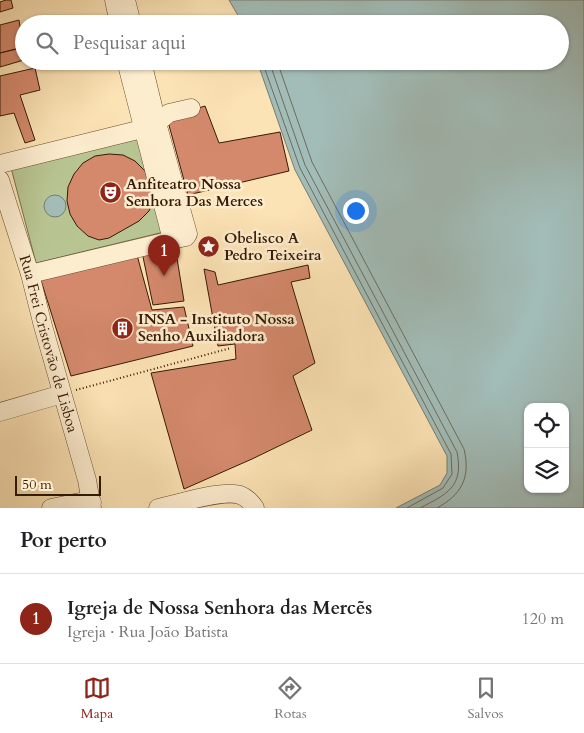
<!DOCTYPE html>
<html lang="pt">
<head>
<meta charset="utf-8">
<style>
  body { margin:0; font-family:Cardo,serif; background:#f6f6f6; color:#202124 }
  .controls { position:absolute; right:15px; bottom:15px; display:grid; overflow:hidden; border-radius:10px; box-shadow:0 1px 4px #0004 }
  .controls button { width:45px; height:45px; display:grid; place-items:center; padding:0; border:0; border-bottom:1px solid #e0e0e0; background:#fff; color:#202124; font:25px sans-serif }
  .scale { position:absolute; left:15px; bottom:12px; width:86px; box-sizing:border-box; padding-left:5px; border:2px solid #361b04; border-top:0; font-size:14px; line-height:18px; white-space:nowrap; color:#361b04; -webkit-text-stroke:4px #fdedcf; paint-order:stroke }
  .you { position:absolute; left:355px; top:210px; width:18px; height:18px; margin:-12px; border:4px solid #fff; border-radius:50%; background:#1a73e8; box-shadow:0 0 0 8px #1a73e833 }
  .badge { display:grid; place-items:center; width:32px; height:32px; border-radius:50%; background:#8f2418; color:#fff; font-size:16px; font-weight:700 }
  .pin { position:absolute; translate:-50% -41px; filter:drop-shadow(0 1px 2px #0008) }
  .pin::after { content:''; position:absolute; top:26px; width:18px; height:15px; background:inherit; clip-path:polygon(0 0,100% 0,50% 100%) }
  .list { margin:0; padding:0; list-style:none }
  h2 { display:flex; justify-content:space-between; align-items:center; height:65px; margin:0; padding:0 20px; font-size:21px }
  h2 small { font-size:16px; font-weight:400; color:#757577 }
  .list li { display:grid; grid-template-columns:32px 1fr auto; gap:15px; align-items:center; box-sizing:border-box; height:90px; padding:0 20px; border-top:1px solid #e0e0e0 }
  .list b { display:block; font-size:19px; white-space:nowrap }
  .list p { margin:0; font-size:16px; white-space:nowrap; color:#757577 }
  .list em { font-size:16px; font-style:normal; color:#757577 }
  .icon { flex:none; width:28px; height:28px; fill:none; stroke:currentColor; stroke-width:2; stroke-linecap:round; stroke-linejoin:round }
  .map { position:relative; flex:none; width:584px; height:508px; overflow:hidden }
  .search { position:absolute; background:#fff; box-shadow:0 1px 4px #0004; left:15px; right:15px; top:15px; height:55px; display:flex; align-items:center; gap:12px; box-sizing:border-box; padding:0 18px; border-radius:28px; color:#757577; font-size:19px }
  .sheet { height:155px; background:#fff }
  nav { display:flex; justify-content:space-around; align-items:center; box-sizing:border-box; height:70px; border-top:1px solid #e0e0e0; background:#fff; font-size:14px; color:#757577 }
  nav a { display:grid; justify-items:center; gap:2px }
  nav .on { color:#8f2418 }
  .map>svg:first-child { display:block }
  .green { fill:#b8c592; stroke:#77704b }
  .water { fill:#a2bcb7; stroke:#777c6f; fill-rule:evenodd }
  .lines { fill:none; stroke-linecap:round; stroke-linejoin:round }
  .shore { stroke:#6c6c5e; stroke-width:1 }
  .building { fill:#d4896c; stroke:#361b04 }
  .minor-casing { stroke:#684d30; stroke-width:19 }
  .path { stroke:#361b04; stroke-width:2; stroke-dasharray:1 2.5; stroke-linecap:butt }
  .minor { stroke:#fdedcf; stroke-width:18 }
  .labels { text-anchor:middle; stroke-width:5; stroke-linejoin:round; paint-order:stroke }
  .poi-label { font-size:15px; font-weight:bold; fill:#361b04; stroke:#fdedcf; text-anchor:start }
  .street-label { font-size:15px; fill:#361b04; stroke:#fdedcf }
</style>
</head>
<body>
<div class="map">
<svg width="584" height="508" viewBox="0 0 584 508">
  <rect width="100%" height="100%" fill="#fce3b5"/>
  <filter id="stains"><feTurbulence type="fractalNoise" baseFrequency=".004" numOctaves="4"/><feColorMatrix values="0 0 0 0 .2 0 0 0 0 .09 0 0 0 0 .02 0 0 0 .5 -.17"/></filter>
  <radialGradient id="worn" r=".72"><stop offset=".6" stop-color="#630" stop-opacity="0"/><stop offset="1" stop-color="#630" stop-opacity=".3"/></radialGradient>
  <path class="green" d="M138,128L168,231L36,263L10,164Z"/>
  <path class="water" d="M229,0H584V508H396L440,485L447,473V456L295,170L257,61H560V24H243ZM528,407H565V489H528Z
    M44 206a11 11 0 1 1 22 0a11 11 0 1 1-22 0Z"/>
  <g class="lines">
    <path class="shore" d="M262,61L300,168L451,454L452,474L443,488L407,508
      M269,61L305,165L457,452C464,487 447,494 420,508
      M277,61L312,162L464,449C471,478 461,495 437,508"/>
  </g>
  <path class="building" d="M6,0H11L13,8L0,12V2Z
    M19,20L23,47L0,53V25Z
    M21,48L24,60L0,67V53Z
    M35,68L40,90L20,95L35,140L25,143L14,113L0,116V76Z
    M205,106L219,143L280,132L289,171L188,195L167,118Z
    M109,154L123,155L135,161L145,171L154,199L149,211L139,221L109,238L99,240L88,236L77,226L70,214L67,201L68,187L74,174L83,163L95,156Z
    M175,246L184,301L153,305L142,252Z
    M137,255L152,310L184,307L193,346L71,376L39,274Z
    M308,265L310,278L291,282L315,363L293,376L312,430L252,459L184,489L151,373L236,359L235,344L218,346L204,269L215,272L218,285Z"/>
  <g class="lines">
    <defs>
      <g id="minor">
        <path d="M114,0L119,24"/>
        <path d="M126,0L132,24"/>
        <path d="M126,61L172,240"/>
        <path d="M0,164L142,129L157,123L169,113L191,108"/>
        <path id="s1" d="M0,180L30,274L43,326L87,480L92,508"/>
        <path d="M30,274L181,238L186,237L188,234L157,123L142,61"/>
        <path d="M0,412L62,394"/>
        <path d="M51,508L80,502H92"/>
        <path d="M158,508C178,504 223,489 240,495C246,497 252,503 255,508"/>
      </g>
    </defs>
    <use href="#minor" class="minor-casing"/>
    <path class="path" d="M76,390L231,348"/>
    <use href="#minor" class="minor"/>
  </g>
  <defs>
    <symbol id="theatre-disc" viewBox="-11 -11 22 22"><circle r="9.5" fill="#8f2418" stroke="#fdedcf"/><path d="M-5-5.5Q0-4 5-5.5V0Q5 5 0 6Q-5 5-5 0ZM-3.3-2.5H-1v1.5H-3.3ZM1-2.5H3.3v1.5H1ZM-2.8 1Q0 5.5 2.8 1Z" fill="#fff"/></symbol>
    <symbol id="sight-disc" viewBox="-11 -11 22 22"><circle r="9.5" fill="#8f2418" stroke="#fdedcf"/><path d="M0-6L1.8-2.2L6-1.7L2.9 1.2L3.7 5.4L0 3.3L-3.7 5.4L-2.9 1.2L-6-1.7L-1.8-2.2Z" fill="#fff"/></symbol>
    <symbol id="building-disc" viewBox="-11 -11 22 22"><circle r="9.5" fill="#8f2418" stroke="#fdedcf"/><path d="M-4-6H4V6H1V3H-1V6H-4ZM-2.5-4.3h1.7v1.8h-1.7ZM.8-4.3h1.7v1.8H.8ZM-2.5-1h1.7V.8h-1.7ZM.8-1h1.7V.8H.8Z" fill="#fff"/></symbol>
  </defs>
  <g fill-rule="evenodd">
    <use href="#theatre-disc" x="98" y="180" width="25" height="25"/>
    <use href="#sight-disc" x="196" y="234" width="25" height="25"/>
    <use href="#building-disc" x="110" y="316" width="25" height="25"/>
  </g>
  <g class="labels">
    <g class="poi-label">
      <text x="126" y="189">Anfiteatro Nossa<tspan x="126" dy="17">Senhora Das Merces</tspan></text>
      <text x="224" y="243">Obelisco A<tspan x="224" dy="17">Pedro Teixeira</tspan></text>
      <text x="138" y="324">INSA - Instituto Nossa<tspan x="138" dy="17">Senho Auxiliadora</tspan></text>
    </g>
    <g class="street-label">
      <text dy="5" stroke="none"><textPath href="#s1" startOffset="171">Rua Frei Cristovão de Lisboa</textPath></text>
    </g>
  </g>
  <rect width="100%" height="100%" filter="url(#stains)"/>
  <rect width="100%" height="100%" fill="url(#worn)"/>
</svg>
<div class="controls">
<button><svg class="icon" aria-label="locate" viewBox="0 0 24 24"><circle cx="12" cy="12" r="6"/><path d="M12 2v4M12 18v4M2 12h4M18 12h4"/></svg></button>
<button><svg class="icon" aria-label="layers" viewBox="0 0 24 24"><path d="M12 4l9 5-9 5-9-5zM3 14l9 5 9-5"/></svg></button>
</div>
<div class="scale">50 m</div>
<div class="you"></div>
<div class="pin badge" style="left:164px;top:276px">1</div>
<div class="search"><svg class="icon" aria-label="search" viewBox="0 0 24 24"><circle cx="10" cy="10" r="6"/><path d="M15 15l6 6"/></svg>Pesquisar aqui</div>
</div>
<section class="sheet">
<h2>Por perto<small></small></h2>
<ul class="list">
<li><span class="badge">1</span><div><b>Igreja de Nossa Senhora das Mercẽs</b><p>Igreja · Rua João Batista</p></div><em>120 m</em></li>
</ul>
</section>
<nav>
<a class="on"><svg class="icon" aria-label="map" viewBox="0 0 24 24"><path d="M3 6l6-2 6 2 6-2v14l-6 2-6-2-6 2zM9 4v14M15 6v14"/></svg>Mapa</a>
<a><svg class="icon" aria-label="directions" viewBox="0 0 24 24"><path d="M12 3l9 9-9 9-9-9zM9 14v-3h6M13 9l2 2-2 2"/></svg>Rotas</a>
<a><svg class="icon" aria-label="saved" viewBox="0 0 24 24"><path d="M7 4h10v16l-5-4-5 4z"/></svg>Salvos</a>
</nav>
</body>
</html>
